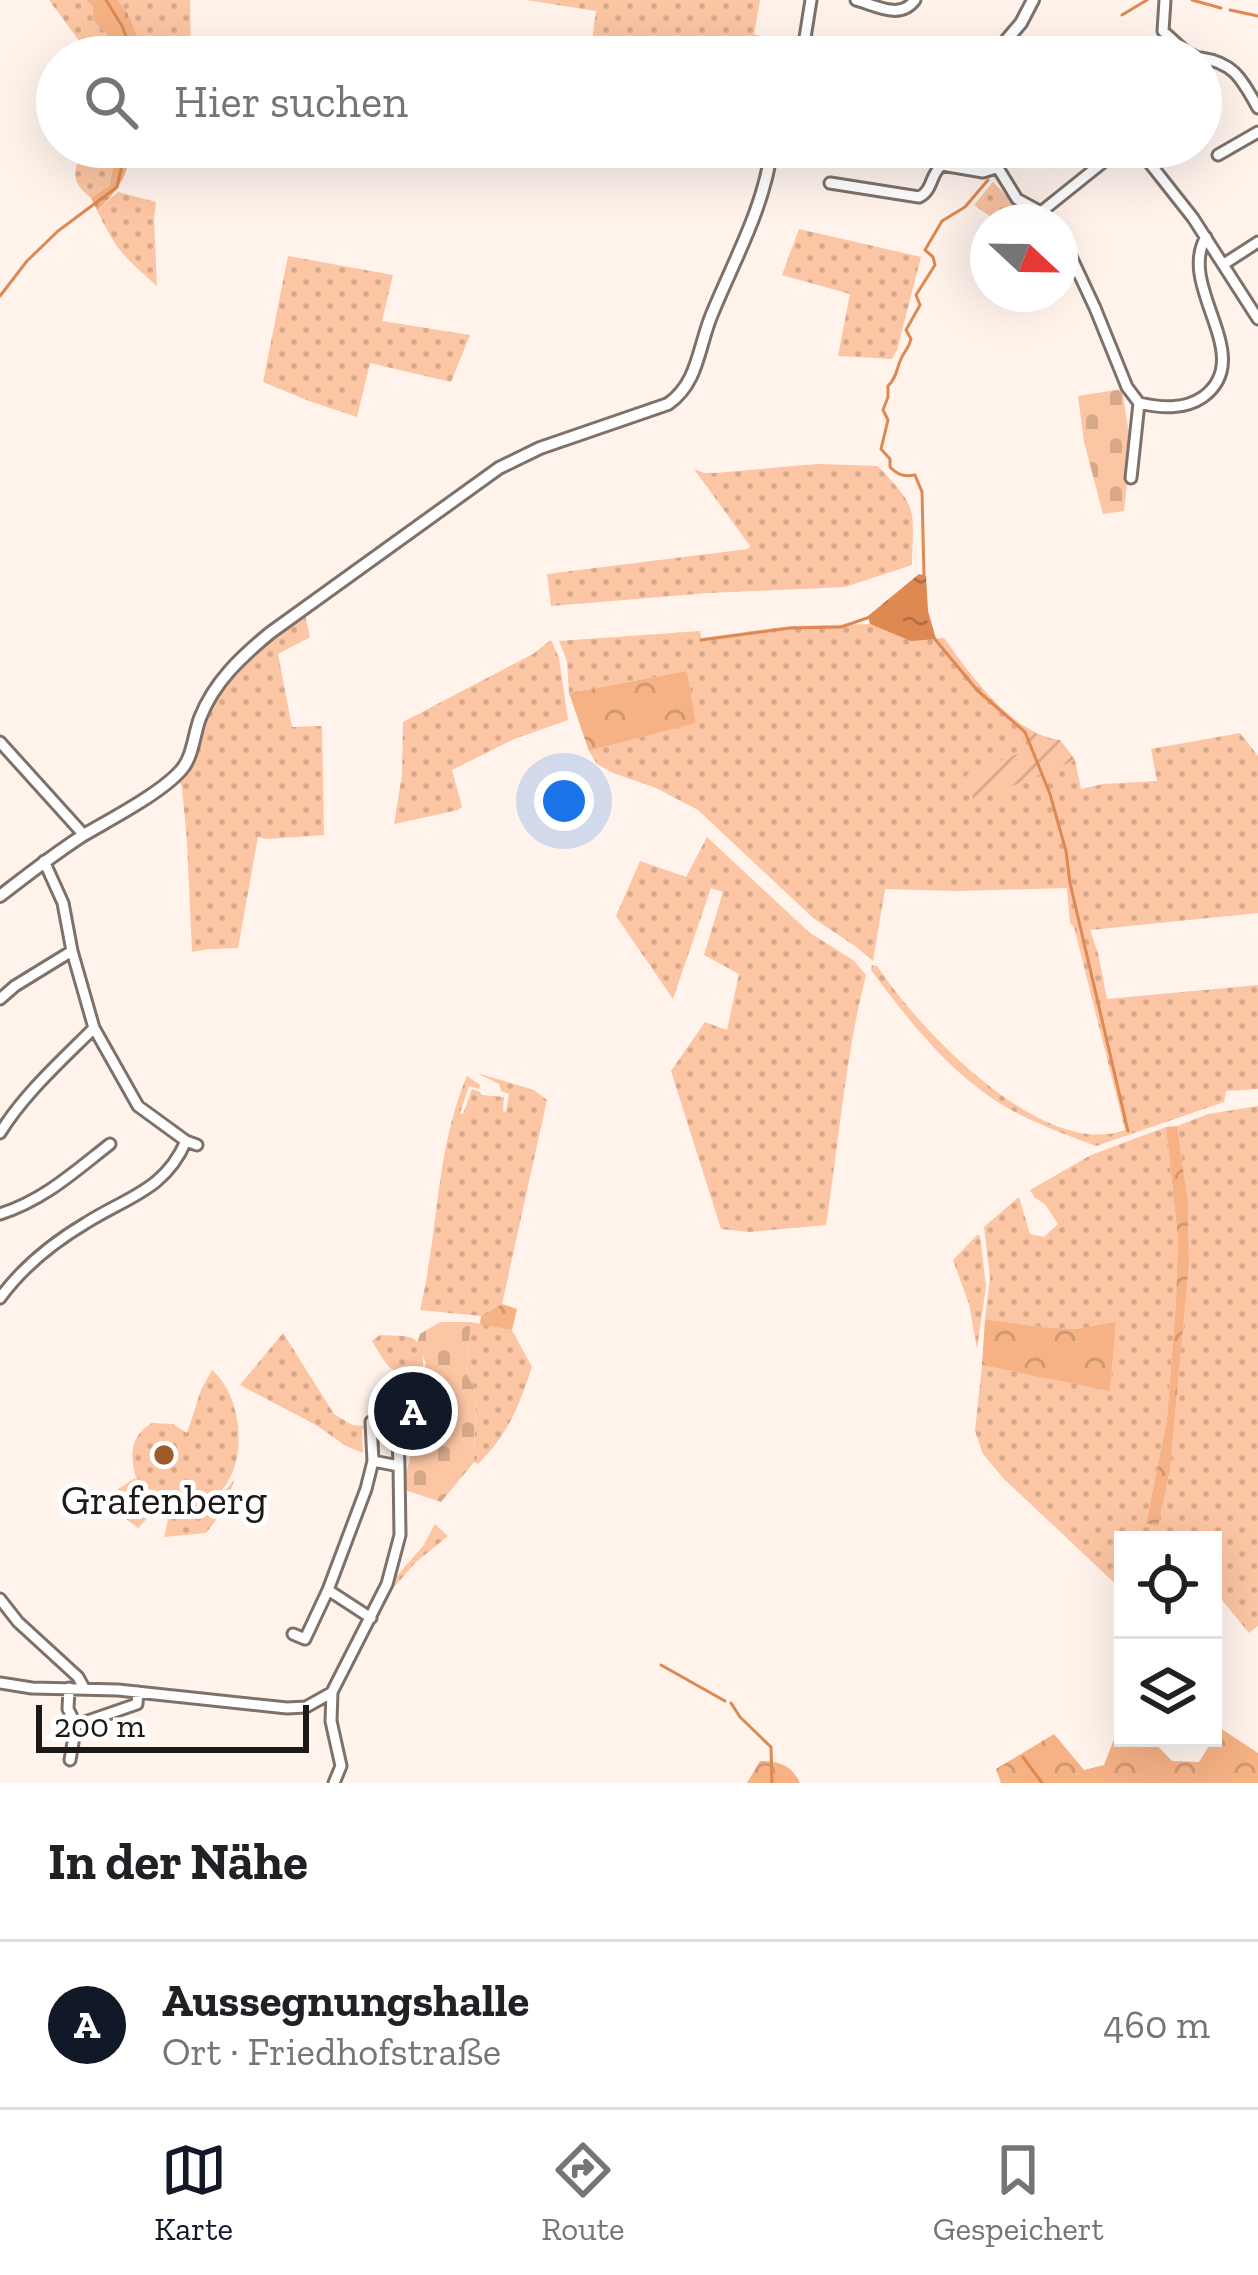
<!DOCTYPE html>
<html lang="de">
<head>
<meta charset="utf-8">
<style>
  body { margin:0; font-family:"Zilla Slab",serif; background:#f2f2f2; color:#202124 }
  .controls { position:absolute; right:36px; bottom:36px; display:grid; overflow:hidden; border-radius:0px; box-shadow:0 12px 48px #0002 }
  .controls button { width:108px; height:108px; display:grid; place-items:center; padding:0; border:0; border-bottom:3px solid #e0e0e0; background:#fff; color:#202124; font:60px sans-serif }
  .compass { position:absolute; left:970px; top:204px; width:108px; height:108px; border-radius:50%; background:#fff; box-shadow:0 12px 48px #0002; rotate:112deg }
  .scale { position:absolute; left:36px; bottom:30px; width:273px; box-sizing:border-box; padding-left:12px; border:6px solid #1d1815; border-top:0; font-size:33px; line-height:42px; white-space:nowrap; color:#1d1815; -webkit-text-stroke:9px #fff; paint-order:stroke }
  .you { position:absolute; left:564px; top:801px; width:42px; height:42px; margin:-30px; border:9px solid #fff; border-radius:50%; background:#1a73e8; box-shadow:0 0 0 18px #1a73e833 }
  .badge { display:grid; place-items:center; width:78px; height:78px; border-radius:50%; background:#111827; color:#fff; font-size:39px; font-weight:700 }
  .pin { position:absolute; translate:-50% -50%; border:6px solid #fff; box-shadow:0 3px 12px #0006 }
  .list { margin:0; padding:0; list-style:none }
  h2 { display:flex; justify-content:space-between; align-items:center; height:156px; margin:0; padding:0 48px; font-size:51px }
  h2 small { font-size:39px; font-weight:400; color:#757577 }
  .list li { display:grid; grid-template-columns:78px 1fr auto; gap:36px; align-items:center; box-sizing:border-box; height:168px; padding:0 48px; border-top:3px solid #e0e0e0 }
  .list b { display:block; font-size:45px; white-space:nowrap }
  .list p { margin:0; font-size:39px; white-space:nowrap; color:#757577 }
  .list em { font-size:39px; font-style:normal; color:#757577 }
  .icon { flex:none; width:66px; height:66px; fill:none; stroke:currentColor; stroke-width:2; stroke-linecap:round; stroke-linejoin:round }
  .map { position:relative; flex:none; width:1258px; height:1783px; overflow:hidden }
  .search { position:absolute; background:#fff; box-shadow:0 12px 48px #0002; left:36px; right:36px; top:36px; height:132px; display:flex; align-items:center; gap:30px; box-sizing:border-box; padding:0 42px; border-radius:66px; color:#757577; font-size:45px }
  .sheet { height:324px; background:#fff }
  nav { display:flex; justify-content:space-around; align-items:center; box-sizing:border-box; height:168px; border-top:3px solid #e0e0e0; background:#fff; font-size:33px; color:#757577 }
  nav a { display:grid; justify-items:center; gap:6px }
  nav .on { color:#111827 }
  .map>svg:first-child { display:block }
  .grass { fill:url(#grass-dots) }
  .forest { fill:url(#forest-crowns) }
  .cemetery { fill:url(#cemetery-stones) }
  .garden { fill:url(#garden-furrows) }
  .water { fill:url(#water-ripples) }
  .lines { fill:none; stroke-linecap:round; stroke-linejoin:round }
  .stream { stroke:#dd8951; stroke-width:3 }
  .minor-casing { stroke:#7e7169; stroke-width:15 }
  .tertiary-casing { stroke:#7e7169; stroke-width:16 }
  .minor { stroke:#fff; stroke-width:9 }
  .tertiary { stroke:#fff; stroke-width:10 }
  .poi-dot { fill:#9d5a2a; stroke:#fff; stroke-width:4.5 }
  .labels { text-anchor:middle; stroke-width:10; stroke-linejoin:round; paint-order:stroke }
  .poi-label { font-size:42px; fill:#1d1815; stroke:#fff }
</style>
</head>
<body>
<div class="map">
<svg width="1258" height="1783" viewBox="0 0 1258 1783">
  <defs>
    <pattern id="grass-dots" width="8" height="8" patternUnits="userSpaceOnUse" patternTransform="scale(3)"><rect width="8" height="8" fill="#fcc5a3"/><path d="M2 2h.1M6 6h.1" fill="none" stroke="#d8a88b" stroke-width="1.8" stroke-linecap="round"/></pattern>
    <pattern id="forest-crowns" width="20" height="18" patternUnits="userSpaceOnUse" patternTransform="scale(3)"><rect width="20" height="18" fill="#f6b185"/><path d="M2 6a3 3 0 1 1 6 0M12 15a3 3 0 1 1 6 0" fill="none" stroke="#d29872"/></pattern>
    <pattern id="cemetery-stones" width="16" height="16" patternUnits="userSpaceOnUse" patternTransform="scale(3)"><rect width="16" height="16" fill="#fcc5a3"/><path d="M2 7V4a2 2 0 0 1 4 0v3zM10 15v-3a2 2 0 0 1 4 0v3z" fill="#d8a88b"/></pattern>
    <pattern id="garden-furrows" width="10" height="10" patternUnits="userSpaceOnUse" patternTransform="scale(3)"><rect width="10" height="10" fill="#fcc5a3"/><path d="M-1 1l2-2M0 10L10 0M9 11l2-2" fill="none" stroke="#d8a88b"/></pattern>
    <pattern id="water-ripples" width="26" height="14" patternUnits="userSpaceOnUse" patternTransform="scale(3)"><rect width="26" height="14" fill="#dd8951"/><path d="M2 4q2-2 4 0t4 0M15 11q2-2 4 0t4 0" fill="none" stroke="#b36f42"/></pattern>
  </defs>
  <rect width="100%" height="100%" fill="#fff3ec"/>
  <path class="grass" d="M49,0H86L93,7L92,20L112,39L120,57H91Z
    M118,0H190L191,57H142C138,37 132,15 118,0Z
    M526,0H760L754,34L795,46L788,57H665L592,41L596,11Z
    M82,147H116L110,185L91,198C68,179 75,173 82,147Z
    M993,182L1015,205L1002,222H998L974,205Z
    M118,192L156,202L154,219L157,286C125,258 115,249 97,210Z
    M799,229L921,257L897,350L892,359L838,356L850,294L782,275Z
    M288,256L393,275L382,321L470,335L451,382L370,363L357,417L309,401L263,382Z
    M817,464L878,466C919,510 913,506 912,565L845,587L708,593L551,606L547,574L748,549L750,546L694,469L704,473H715Z
    M305,615L310,637L278,654L292,727L322,726L324,835L267,839L258,837L238,948L209,949L192,952L187,841L182,788L179,779C198,762 199,733 211,710C232,668 268,642 305,615Z
    M870,624L911,640L944,638C970,674 1013,735 1060,740L1075,760L1081,789L1103,784L1157,781L1151,749L1240,733L1258,756V913L1090,930L1098,953L1107,999L1258,985V1089L1226,1091L1224,1102L1096,1146C1061,1133 1025,1120 993,1099C944,1066 906,1017 871,970L872,965L877,966C918,1028 1042,1161 1125,1130L1074,927L1070,923L1067,888L958,891L885,889L873,961L855,946L813,918L698,810L656,788L613,773L597,764L589,751L696,723L687,671L569,693L567,661L559,641L700,631L701,638L791,626Z
    M551,640L559,658L568,720L514,739L452,770L462,807L458,810L394,824L402,775L403,722L533,654Z
    M707,837L810,933L853,960L866,975C845,1057 839,1141 826,1225L749,1232L721,1229L671,1071L705,1022L727,1030L739,974L704,955L723,892L711,888L673,999L616,916L640,861L686,877Z
    M477,1073L534,1090L547,1100L502,1304L481,1316L420,1310C439,1232 435,1151 467,1076L480,1085L479,1089L469,1086L460,1113L463,1114L472,1089L480,1092L482,1095L504,1097L503,1111L506,1112L509,1094L501,1091L499,1084Z
    M1258,1106V1626L1249,1633L1222,1600L1213,1607V1540H1123V1591L1003,1478L983,1454L975,1431L982,1365L1110,1390L1116,1323L1077,1329L1041,1327L985,1319L990,1278L984,1227L1019,1197L1030,1234L1044,1237L1058,1224L1045,1204L1035,1198L1030,1190L1091,1155L1166,1127L1178,1239L1176,1300L1167,1419L1146,1522L1158,1525L1170,1471L1189,1264L1188,1201L1177,1126L1208,1114Z
    M977,1235L980,1236L986,1286L977,1349L969,1304L953,1260Z
    M471,1322L512,1330L532,1367C518,1408 509,1433 478,1464L474,1462L476,1391L466,1373Z
    M283,1333L334,1414L352,1425L366,1426L362,1429L363,1453L346,1446L316,1425L240,1385Z
    M380,1335C388,1336 407,1335 412,1338C424,1344 425,1365 421,1377C389,1374 388,1367 372,1341Z
    M212,1370C252,1404 250,1504 185,1509L184,1512C208,1513 219,1498 234,1480L226,1507L206,1533L164,1537L168,1520L153,1512L138,1528L121,1515L142,1495C132,1469 123,1440 152,1423L173,1424L187,1433L201,1390Z
    M435,1524L448,1536L416,1562L395,1586L389,1585L423,1546Z"/>
  <path class="forest" d="M86,0H118C132,15 138,37 142,57H120L112,39L92,20L93,7Z
    M116,147H132C128,175 118,192 97,210L91,198L110,185Z
    M687,671L696,723L589,751L569,693Z
    M1177,1126L1188,1201L1189,1264L1170,1471L1158,1526L1146,1523L1167,1419L1176,1300L1178,1239L1166,1127Z
    M502,1304L517,1309L512,1330L480,1324L481,1316Z
    M985,1319L1041,1327L1077,1329L1116,1322L1110,1391L982,1365Z
    M1220,1728L1258,1753V1783H1001L996,1769L1054,1734L1084,1770L1104,1765L1116,1734L1123,1729V1738H1150L1172,1761L1199,1762Z
    M760,1761C778,1761 792,1765 800,1783H747Z"/>
  <path class="cemetery" d="M1122,389L1131,447L1124,511L1103,514L1084,442L1078,396Z
    M440,1322H471L466,1373L476,1391L474,1462L441,1502L402,1489L414,1443L412,1433L401,1426L381,1383L396,1375L421,1377L426,1363L417,1343L420,1334Z"/>
  <path class="garden" d="M1019,724L1046,739L1060,740L1075,760L974,802L966,774L1028,750Z
    M135,1478L142,1495L140,1500L121,1515L115,1507L123,1500L121,1496L110,1503L106,1497Z"/>
  <path class="water" d="M919,574L926,576L928,611L936,639L911,641L870,624L868,616Z"/>
  <g class="lines">
    <path class="stream" d="M106,0L122,26L134,57
      M1192,0L1221,8
      M1230,10L1258,16
      M1122,15L1147,0
      M0,296L27,261L58,231L117,187L126,147
      M924,576L922,492L915,475C904,477 898,475 890,467V459L881,449L888,420L883,410L888,397V386C897,377 896,370 901,359C904,351 909,349 911,339L906,330L920,305L916,295L935,265L933,257L925,250L942,221L965,207L988,180
      M934,638L977,690L1025,732L1050,794L1066,851L1070,883L1128,1131
      M701,640L790,628L841,627L870,617
      M661,1665L725,1701
      M731,1703L740,1717L771,1747L772,1783
      M1023,1757L1042,1783"/>
    <defs>
      <path id="minor" d="M856,0C877,6 900,20 915,0
        M1165,0L1163,31L1186,52L1196,57
        M804,44L811,0
        M1000,49L1012,57
        M1201,58C1235,63 1242,80 1258,108
        M985,147L1017,199L1041,212L1052,222
        M1137,147L1193,218L1258,319
        M1218,155L1258,132
        M830,183L919,197C933,191 930,174 942,165L983,172L996,168
        M1041,212L1122,147
        M1060,233L1095,308L1127,387L1139,403L1131,478
        M1224,264L1258,242
        M1139,403C1161,408 1184,410 1203,397C1258,357 1176,287 1206,237
        M0,742L84,835
        M44,861L63,903L72,951L94,1028L138,1106L186,1141L197,1145
        M0,999L15,986L72,951
        M0,1133C24,1094 61,1061 94,1028
        M0,1214C44,1200 74,1172 110,1144
        M0,1298C22,1268 54,1242 86,1223C127,1197 165,1190 186,1141
        M328,1590L371,1618
        M0,1599L18,1622L78,1677L84,1688
        M293,1634L305,1639L328,1590L366,1489L373,1461L371,1422L390,1414L398,1438L399,1466
        M0,1683L32,1688L118,1690L287,1708L306,1707L331,1693
        M69,1688L68,1709L76,1725
        M70,1760L76,1725L137,1704L138,1692
        M334,1783L341,1766L331,1721L332,1692L387,1584L400,1535L399,1466L373,1461"/>
      <path id="tertiary" d="M821,57H838
        M992,57L1021,23L1033,0
        M0,896C27,875 53,855 82,836C109,820 162,793 182,769C193,756 194,734 200,718C214,682 241,657 270,633L499,468L540,448L668,404C699,382 698,347 712,314C735,258 764,208 772,147"/>
    </defs>
    <use href="#minor" class="minor-casing"/>
    <use href="#tertiary" class="tertiary-casing"/>
    <use href="#minor" class="minor"/>
    <use href="#tertiary" class="tertiary"/>
  </g>
  <circle class="poi-dot" cx="164" cy="1455" r="12"/>
  <g class="labels">
    <g class="poi-label">
      <text x="164" y="1514">Grafenberg</text>
    </g>
  </g>
</svg>
<div class="controls">
<button><svg class="icon" aria-label="locate" viewBox="0 0 24 24"><circle cx="12" cy="12" r="6"/><path d="M12 2v4M12 18v4M2 12h4M18 12h4"/></svg></button>
<button><svg class="icon" aria-label="layers" viewBox="0 0 24 24"><path d="M12 4l9 5-9 5-9-5zM3 14l9 5 9-5"/></svg></button>
</div>
<svg class="compass" viewBox="-18 -18 36 36"><path d="M0-13l5 13h-10z" fill="#e53935"/><path d="M0 13l5-13h-10z" fill="#757577"/></svg>
<div class="scale">200 m</div>
<div class="you"></div>
<div class="pin badge" style="left:413px;top:1411px">A</div>
<div class="search"><svg class="icon" aria-label="search" viewBox="0 0 24 24"><circle cx="10" cy="10" r="6"/><path d="M15 15l6 6"/></svg>Hier suchen</div>
</div>
<section class="sheet">
<h2>In der Nähe<small></small></h2>
<ul class="list">
<li><span class="badge">A</span><div><b>Aussegnungshalle</b><p>Ort · Friedhofstraße</p></div><em>460 m</em></li>
</ul>
</section>
<nav>
<a class="on"><svg class="icon" aria-label="map" viewBox="0 0 24 24"><path d="M3 6l6-2 6 2 6-2v14l-6 2-6-2-6 2zM9 4v14M15 6v14"/></svg>Karte</a>
<a><svg class="icon" aria-label="directions" viewBox="0 0 24 24"><path d="M12 3l9 9-9 9-9-9zM9 14v-3h6M13 9l2 2-2 2"/></svg>Route</a>
<a><svg class="icon" aria-label="saved" viewBox="0 0 24 24"><path d="M7 4h10v16l-5-4-5 4z"/></svg>Gespeichert</a>
</nav>
</body>
</html>
